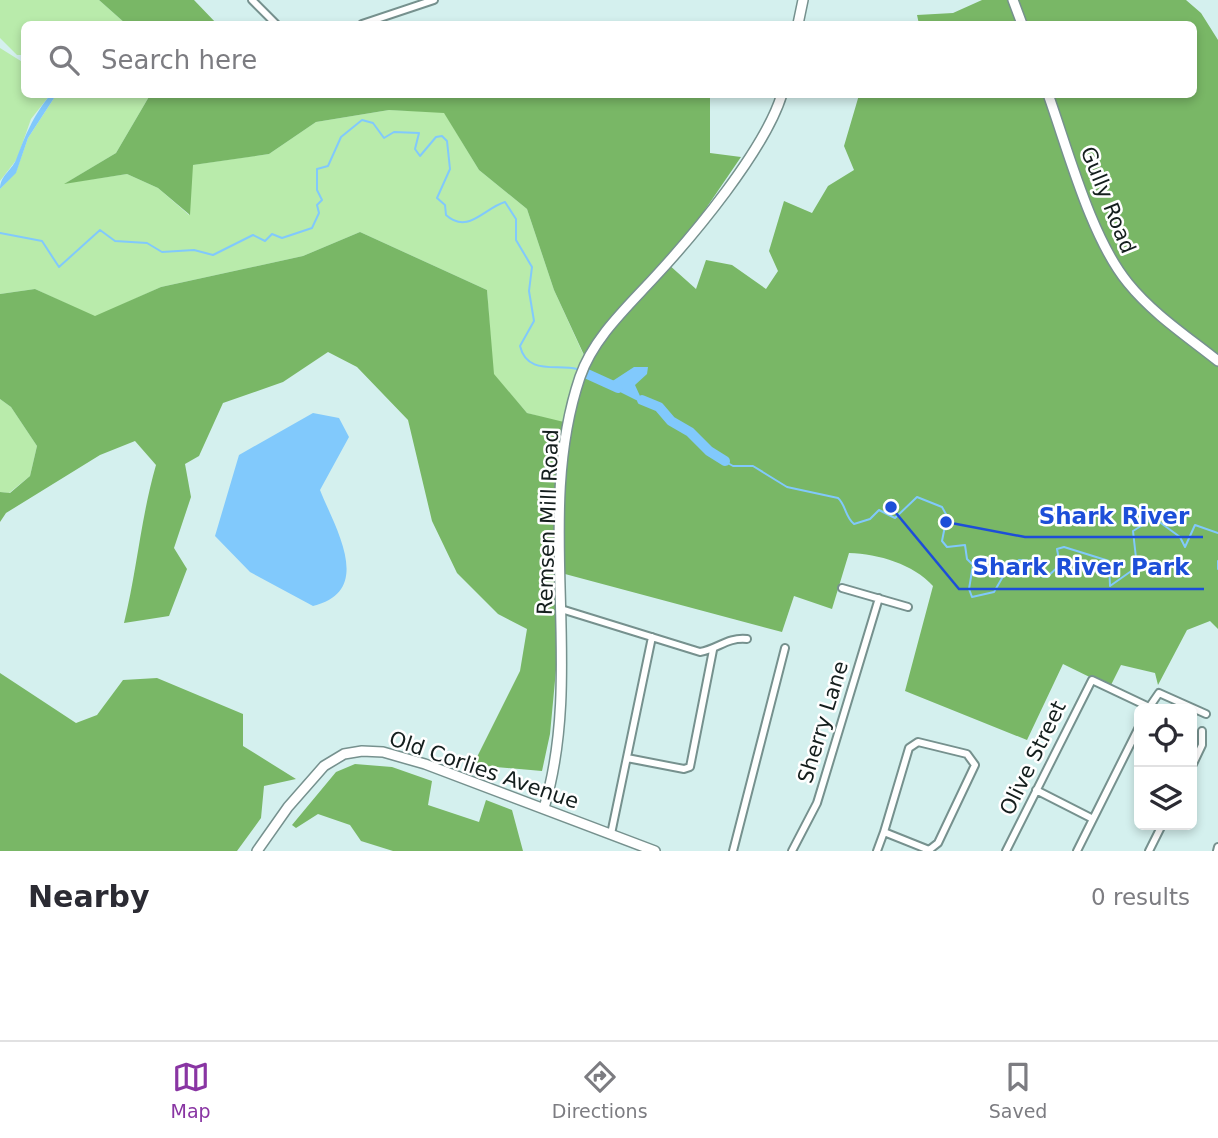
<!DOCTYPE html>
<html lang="en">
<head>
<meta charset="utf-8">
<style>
  body { margin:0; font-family:"DejaVu Sans",sans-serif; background:#f2f2f3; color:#2b2b33 }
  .controls { position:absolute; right:21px; bottom:21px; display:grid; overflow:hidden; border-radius:10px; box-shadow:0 4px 10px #0003 }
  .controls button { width:63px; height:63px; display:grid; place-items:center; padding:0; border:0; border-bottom:2px solid #e1e1e2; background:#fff; color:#2b2b33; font:35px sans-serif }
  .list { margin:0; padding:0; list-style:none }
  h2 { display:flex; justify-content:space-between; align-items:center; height:91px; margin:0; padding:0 28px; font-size:30px }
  h2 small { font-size:23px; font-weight:400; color:#7c7c81 }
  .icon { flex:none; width:38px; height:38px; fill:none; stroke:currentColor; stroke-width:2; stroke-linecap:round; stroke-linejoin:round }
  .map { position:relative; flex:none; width:1218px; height:851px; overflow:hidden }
  .search { position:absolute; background:#fff; box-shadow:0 4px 10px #0003; left:21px; right:21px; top:21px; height:77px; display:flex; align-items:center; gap:18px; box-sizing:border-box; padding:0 24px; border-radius:10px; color:#7c7c81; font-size:26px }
  .sheet { height:189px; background:#fff }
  nav { display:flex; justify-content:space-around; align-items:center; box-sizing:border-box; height:98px; border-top:2px solid #e1e1e2; background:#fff; font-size:19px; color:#7c7c81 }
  nav a { display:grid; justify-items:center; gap:4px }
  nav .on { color:#8935a3 }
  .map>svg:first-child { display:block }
  .green { fill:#b9ebab }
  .forest { fill:#79b766 }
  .water { fill:#81c9fc }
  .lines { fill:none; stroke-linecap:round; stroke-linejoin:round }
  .stream { stroke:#81c9fc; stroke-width:2 }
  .river { stroke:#81c9fc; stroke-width:10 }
  .street-casing { stroke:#76918e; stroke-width:10 }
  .secondary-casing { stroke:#76918e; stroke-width:12 }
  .street { stroke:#fff; stroke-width:6 }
  .secondary { stroke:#fff; stroke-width:9 }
  .labels { text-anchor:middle; stroke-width:5; stroke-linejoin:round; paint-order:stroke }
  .street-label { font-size:21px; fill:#141e1d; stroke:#fff }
  .leader { fill:none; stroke:#1d4ed8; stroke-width:2.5 }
  .callout-dot { fill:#1d4ed8; stroke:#fff; stroke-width:2.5 }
  .callout-label { font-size:23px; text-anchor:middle; font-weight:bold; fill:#1d4ed8; stroke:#fff; stroke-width:5; stroke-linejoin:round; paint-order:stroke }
</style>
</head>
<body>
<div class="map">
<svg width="1218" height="851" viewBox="0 0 1218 851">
  <rect width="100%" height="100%" fill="#d4f0ee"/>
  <path class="green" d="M0,0H99L126,24H24V55H17L0,38Z
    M0,48L24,63V94L50,95L31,119L17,159L0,181Z
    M56,95H150L116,153L66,183L127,174L158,188L189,215L192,165L269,154L316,122L389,110L444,112L479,170L527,209L554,290L584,356L563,423L527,413L493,374L487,290L360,232L303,256L161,287L95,317L35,289L0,294V189L16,172L28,138Z
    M0,399L11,407L37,446L30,476L9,493L0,492Z"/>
  <path class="forest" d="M99,0H194L217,24H126Z
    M982,0H1186L1201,13L1218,40V629L1210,621L1187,630L1158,685L1155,673L1121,665L1110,687L1063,664L1027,740L905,691L933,586C913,564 879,554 849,553L832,609L794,596L782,632L565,574L550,734L542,771L473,765L520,671L527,629L498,614L457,573L432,521L408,420L357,367L328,352L283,382L223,403L199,456L185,464L191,497L174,548L187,569L169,616L124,623C137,570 141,517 156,465L135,441L100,455L6,513L0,522V492L10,493L30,476L37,446L11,407L0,399V294L35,289L95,316L161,287L303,256L360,232L487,290L494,374L527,413L564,422L584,355L554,290L527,209L479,170L444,113L389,110L316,122L269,154L193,165L190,215L158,188L127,174L64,184L116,153L150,95H710V153L741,157L668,264L696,289L706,260L732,265L766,289L778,271L769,251L784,201L812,213L828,186L854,170L844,146L859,95L1194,94V24H919L917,15L953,13Z
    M0,673L76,723L97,715L123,680L157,678L243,714V746L296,779L264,786L261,818L237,851H0Z
    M355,764L392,767L432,781L428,805L479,822L486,800L512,810L523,851H393L361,841L350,825L318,814L296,828L292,825L336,772Z"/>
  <path class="water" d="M50,95H56L28,138L16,173L0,189C0,176 11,171 16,160C26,134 32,118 50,95Z
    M634,367H648L647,374L635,385L640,396L655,404L652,408L606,385L605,382H611Z
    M313,413L339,418L349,437L320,490C335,528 375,591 313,606L250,572L215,536L239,455Z"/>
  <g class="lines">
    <path class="stream" d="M0,233L42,241L59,267L100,230L115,241L147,243L162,252L194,250L213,255L253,235L265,241L272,234L282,238L312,228L319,213L317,205L322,200L317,190V169L328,166L341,137L362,120L373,123L384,138L394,132L419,133L415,149L420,156L436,137L442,136L447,141L450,169L437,198L445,205L446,215C468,235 484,208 505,202L516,219V240L532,267L529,291L534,321L520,346C527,375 556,364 577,369
      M655,404L710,453L733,466H753L787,487L838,498C846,505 845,517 854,524L870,519L879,510L895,518L917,497L942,507L947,516L942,541L947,547L965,545L967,559L973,565L969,589L972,597L994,592L1005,573L1019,560L1030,561L1041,576L1047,577L1060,565L1057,549L1064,547L1109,561L1110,586L1137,567L1133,531L1154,518L1180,537L1185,547L1195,525L1218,533
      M1218,561V569"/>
    <path class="river" d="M585,373L618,388
      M642,400L659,407L671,421L690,432L709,451L725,461"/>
    <defs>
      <path id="street" d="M252,0L276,24
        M362,24L434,0
        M842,588L908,607
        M561,609L700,652C718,649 727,637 747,639
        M1148,709L1159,693L1206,714
        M918,742L967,754L975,765L938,843L929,850L884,832L909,748Z
        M627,758L684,769L690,767L713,650
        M1192,766L1202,745V731
        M1036,790L1093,819
        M611,834L652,637
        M733,851L785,648
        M792,851L817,803L879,598
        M877,851L884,832
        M1006,851L1092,680L1149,707
        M1077,851L1139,727
        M1149,851L1162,825
        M1217,851L1218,847"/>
      <path id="secondary" d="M1013,0L1022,24
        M798,24L803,0
        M1048,94C1068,150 1091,238 1128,283C1153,314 1188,337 1218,361
        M544,808C586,668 533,516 580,377C593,339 625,309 652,280C693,236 765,150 782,94
        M257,851L288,807L324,766L344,754L362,751L383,752L425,764L655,851"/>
    </defs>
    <use href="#street" class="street-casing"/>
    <use href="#secondary" class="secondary-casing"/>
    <use href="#street" class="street"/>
    <use href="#secondary" class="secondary"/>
  </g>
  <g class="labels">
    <g class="street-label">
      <text transform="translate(1108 200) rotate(68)" y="7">Gully Road</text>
      <text transform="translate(548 522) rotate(-88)" y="7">Remsen Mill Road</text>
      <text transform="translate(823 722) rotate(-73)" y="7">Sherry Lane</text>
      <text transform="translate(1033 758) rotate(-64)" y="7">Olive Street</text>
      <text transform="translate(484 770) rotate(19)" y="7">Old Corlies Avenue</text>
    </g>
  </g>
  <path class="leader" d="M946 522L1025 537H1203M891 507L959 589H1204"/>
  <g class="callout-dot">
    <circle cx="946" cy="522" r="7"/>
    <circle cx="891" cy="507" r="7"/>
  </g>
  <g class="callout-label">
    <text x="1114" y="524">Shark River</text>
    <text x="1081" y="575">Shark River Park</text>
  </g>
</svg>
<div class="controls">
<button><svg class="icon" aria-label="locate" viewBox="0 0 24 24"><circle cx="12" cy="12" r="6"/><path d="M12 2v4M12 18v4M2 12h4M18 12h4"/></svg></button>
<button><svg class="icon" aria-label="layers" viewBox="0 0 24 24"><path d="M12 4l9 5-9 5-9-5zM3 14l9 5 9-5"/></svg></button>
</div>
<div class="search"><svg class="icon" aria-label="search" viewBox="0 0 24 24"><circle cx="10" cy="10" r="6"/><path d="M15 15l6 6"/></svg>Search here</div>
</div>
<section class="sheet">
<h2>Nearby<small>0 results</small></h2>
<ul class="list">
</ul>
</section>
<nav>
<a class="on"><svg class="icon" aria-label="map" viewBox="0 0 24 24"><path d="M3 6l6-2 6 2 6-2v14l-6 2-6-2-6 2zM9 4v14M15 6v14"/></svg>Map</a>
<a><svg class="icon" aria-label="directions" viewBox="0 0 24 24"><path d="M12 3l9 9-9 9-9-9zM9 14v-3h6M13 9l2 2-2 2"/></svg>Directions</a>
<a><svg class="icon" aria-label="saved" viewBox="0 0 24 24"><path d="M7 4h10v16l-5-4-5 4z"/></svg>Saved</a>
</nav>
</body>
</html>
